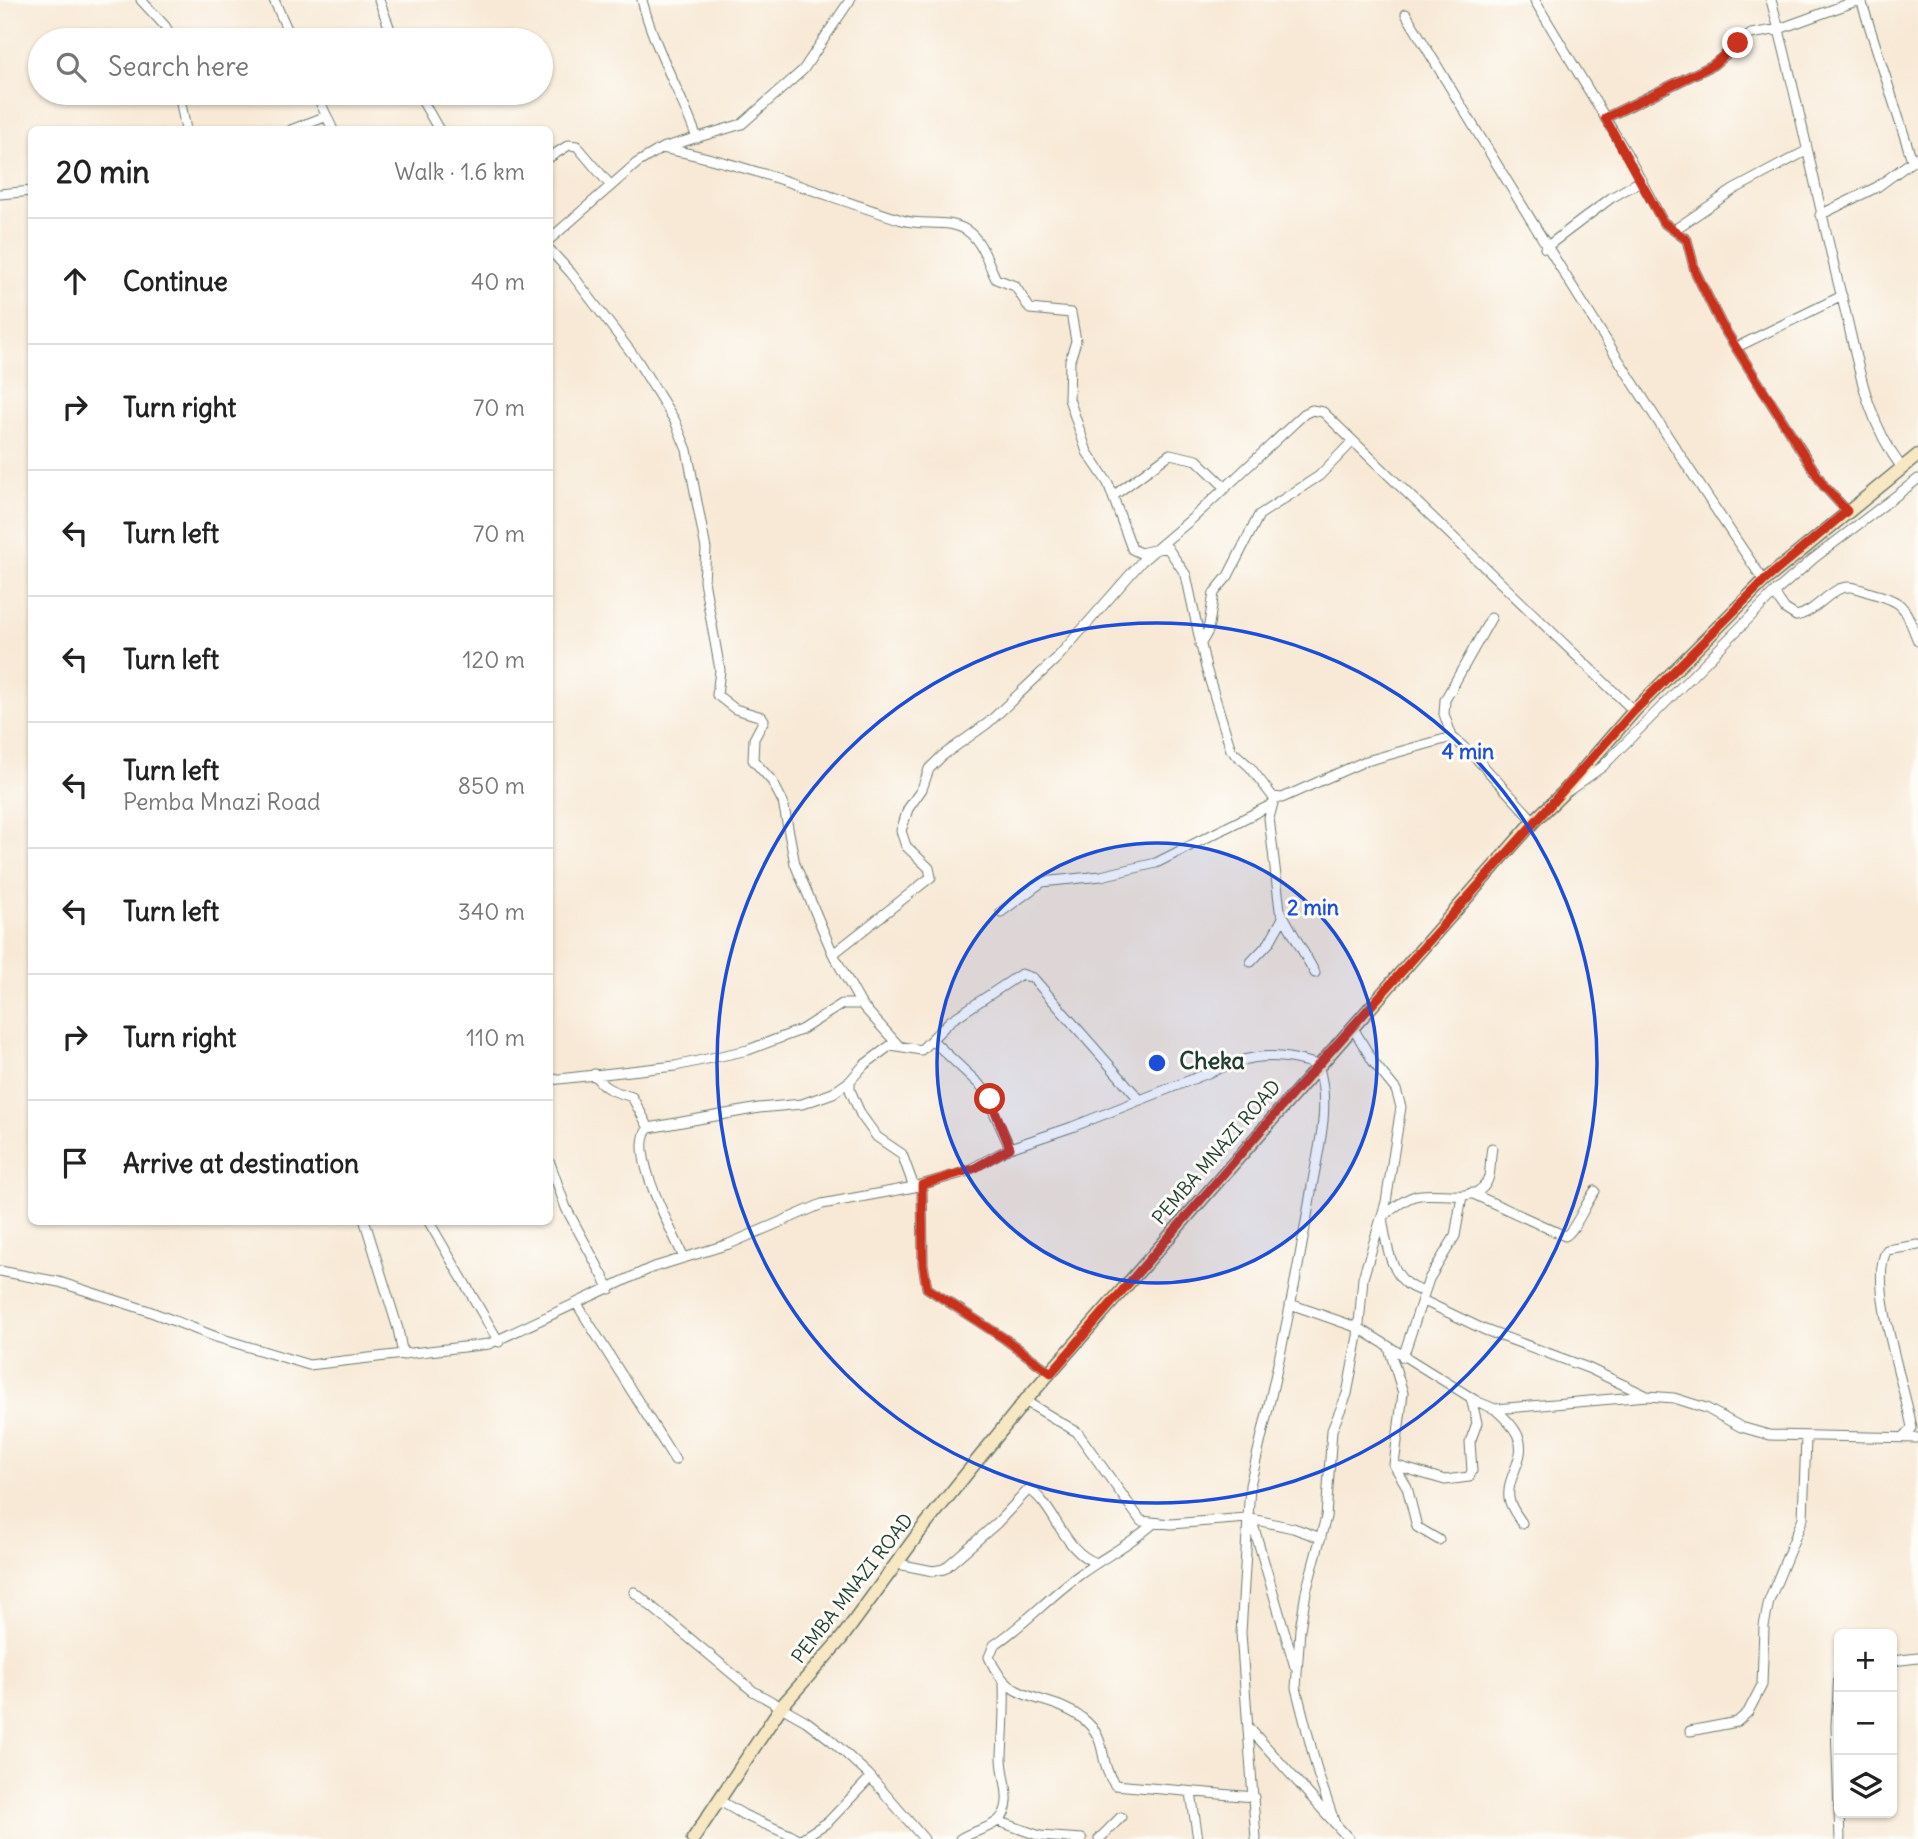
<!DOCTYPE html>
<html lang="en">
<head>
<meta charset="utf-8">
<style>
  body { margin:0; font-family:Delius,sans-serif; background:#f6f6f6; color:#222 }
  .controls { position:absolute; right:21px; bottom:21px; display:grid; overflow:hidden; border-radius:10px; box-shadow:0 2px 5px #0004 }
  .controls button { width:63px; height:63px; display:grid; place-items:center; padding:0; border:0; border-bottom:2px solid #e0e0e0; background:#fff; color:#222; font:35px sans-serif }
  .stop { position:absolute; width:21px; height:21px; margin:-16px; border:5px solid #c8321e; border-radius:50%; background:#fff }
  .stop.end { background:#c8321e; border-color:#fff; box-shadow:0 2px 7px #0008 }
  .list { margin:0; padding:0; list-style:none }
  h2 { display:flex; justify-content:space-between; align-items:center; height:91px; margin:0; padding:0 28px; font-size:30px }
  h2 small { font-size:23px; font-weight:400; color:#767676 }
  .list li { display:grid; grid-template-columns:46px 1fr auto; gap:21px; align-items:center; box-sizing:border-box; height:126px; padding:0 28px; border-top:2px solid #e0e0e0 }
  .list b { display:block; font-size:26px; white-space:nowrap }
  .list p { margin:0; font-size:23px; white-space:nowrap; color:#767676 }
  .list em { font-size:23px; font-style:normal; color:#767676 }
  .icon { flex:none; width:38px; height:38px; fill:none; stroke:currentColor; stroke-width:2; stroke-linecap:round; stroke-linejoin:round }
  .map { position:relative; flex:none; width:1918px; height:1839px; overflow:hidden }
  .search { position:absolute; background:#fff; box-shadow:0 2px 5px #0004; left:28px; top:28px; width:525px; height:77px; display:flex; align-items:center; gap:18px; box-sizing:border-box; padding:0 24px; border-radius:38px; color:#767676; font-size:26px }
  .panel { position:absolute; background:#fff; box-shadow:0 2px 5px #0004; left:28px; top:126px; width:525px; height:1099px; border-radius:10px }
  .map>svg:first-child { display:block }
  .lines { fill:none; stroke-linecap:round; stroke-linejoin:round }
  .minor-casing { stroke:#6b796d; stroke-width:11 }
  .secondary-casing { stroke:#6b796d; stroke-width:15 }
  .minor { stroke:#fff; stroke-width:9 }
  .secondary { stroke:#f7e8c3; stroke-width:12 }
  .route { stroke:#c8321e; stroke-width:9 }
  .ring { fill:none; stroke:#1d4ed8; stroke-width:3.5 }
  .labels { text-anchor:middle; stroke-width:6; stroke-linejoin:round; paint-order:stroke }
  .street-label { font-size:19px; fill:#1f3d34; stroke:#fdfcf7 }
  .quarter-label { font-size:23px; font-weight:bold; fill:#1f3d34; stroke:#fdfcf7 }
  .centre { fill:#1d4ed8; stroke:#fdfcf7; stroke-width:3.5 }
  .ring-label { font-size:21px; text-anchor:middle; font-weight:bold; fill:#1d4ed8; stroke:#fdfcf7; stroke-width:6; stroke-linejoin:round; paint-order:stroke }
</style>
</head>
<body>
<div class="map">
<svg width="1918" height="1839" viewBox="0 0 1918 1839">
  <rect width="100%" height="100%" fill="#fdfcf7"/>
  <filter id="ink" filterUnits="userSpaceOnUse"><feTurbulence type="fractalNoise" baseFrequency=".0143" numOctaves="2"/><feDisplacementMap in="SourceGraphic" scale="14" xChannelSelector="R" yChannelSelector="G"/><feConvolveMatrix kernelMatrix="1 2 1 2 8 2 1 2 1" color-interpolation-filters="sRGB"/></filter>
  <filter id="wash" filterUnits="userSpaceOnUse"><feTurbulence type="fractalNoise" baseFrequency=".00686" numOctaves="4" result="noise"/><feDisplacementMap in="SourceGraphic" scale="28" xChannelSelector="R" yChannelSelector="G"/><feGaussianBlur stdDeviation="1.57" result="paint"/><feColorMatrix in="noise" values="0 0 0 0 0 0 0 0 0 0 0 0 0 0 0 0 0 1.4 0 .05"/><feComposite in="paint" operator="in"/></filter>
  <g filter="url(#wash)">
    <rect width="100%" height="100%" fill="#f8e9d6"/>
  </g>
  <g filter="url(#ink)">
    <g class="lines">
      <defs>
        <path id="minor" d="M141,0L165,26L173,40
          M274,0L292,40
          M379,0L394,40
          M642,0C654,48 680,91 697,138
          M1771,0C1798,97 1816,196 1841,294C1857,355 1863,416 1902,468
          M1861,0L1912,160
          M1535,1L1627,154L1663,222L1687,240L1695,271L1721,324L1824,486L1847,511
          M1406,14C1521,206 1638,396 1764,581
          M179,93L186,130
          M316,93L333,130
          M418,93L439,130
          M1605,118L1713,65L1751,34L1779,29L1859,0
          M291,130L327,116
          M662,148C744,163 823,195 902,220C924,227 951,217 970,233C984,245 988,264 996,279L1015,286L1030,309L1071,313L1076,341L1070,360L1069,399L1087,452L1108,483L1132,549L1140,553L1167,547L1186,575L1206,668L1231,750L1250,767L1273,797L1282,798L1363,762L1452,737L1475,757L1534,821
          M550,157L569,145L577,146L611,186
          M0,194L32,191
          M1820,215L1877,187L1918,157
          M1674,230L1733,190L1806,151
          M550,239L637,163L662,148L742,124L803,70L850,0
          M1545,248L1611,198L1642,180
          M550,250L571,273L637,360L675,421L687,450L706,549L704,581L720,670L717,695L735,709L762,717L764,720L754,739L753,760L772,781L783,802L795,864L833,954
          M1737,347L1842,296
          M1113,496L1170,454L1197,460L1226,488
          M1774,593L1785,609L1796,616C1812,613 1823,598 1837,590C1848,584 1857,588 1868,592C1907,603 1903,605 1918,641
          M1200,645L1208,631L1214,593L1228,576L1259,515L1319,476L1353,441
          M1452,737L1444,714L1445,700L1491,618
          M1565,793L1602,767L1774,593L1813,559L1918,479
          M1273,803L1269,818L1280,910L1315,973
          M1001,912L1042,882L1101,876L1156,863L1271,805
          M1251,962L1269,943L1283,918
          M861,1004L833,954L931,877L929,868L906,846L901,831L908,809L922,789L929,769L942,756L988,723L1057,658L1142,561L1194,517L1304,414L1312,410L1323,412L1634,711
          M932,1040L983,1088L1010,1148
          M594,1074C605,1091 615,1091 632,1097L649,1128L759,1108L802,1104L833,1093L850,1081
          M550,1080L675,1066L748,1050L801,1030L842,1004H861L899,1046
          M649,1128C626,1149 674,1234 684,1258
          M550,1163L566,1208L610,1289
          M922,1185L923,1264L927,1288L1005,1339L1051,1373
          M914,1187L902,1154L877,1137L861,1115L850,1090V1081L864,1065L891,1045L921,1050L950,1021L1021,974L1033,978L1140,1100
          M1471,1193L1565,1236C1574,1233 1586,1202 1595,1191
          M365,1222L398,1329L403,1355
          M429,1222L499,1342
          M0,1271L59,1282L146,1310L216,1337L309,1365L489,1344L651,1268L729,1244L822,1204L914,1187L965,1172L1010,1148L1072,1127L1236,1062C1265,1053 1290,1056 1318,1065C1331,1105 1319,1146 1312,1186C1296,1286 1274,1387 1250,1485L1241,1633L1256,1839
          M1425,1291C1392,1288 1386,1245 1382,1217C1392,1210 1403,1199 1415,1196C1437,1189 1481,1208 1489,1176C1491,1167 1490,1157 1492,1148
          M1422,1300L1485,1330L1588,1368L1645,1395
          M577,1304L675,1460
          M1290,1304L1359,1328L1478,1402L1495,1409L1647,1396L1674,1398L1706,1408L1741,1427L1769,1435L1918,1438
          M1389,1348L1403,1393L1394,1465L1407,1487L1417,1527L1439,1540
          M1403,1357L1429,1279L1455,1236L1462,1196
          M1025,1401L1077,1432L1141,1521L1171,1524L1247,1518L1293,1528L1321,1538
          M1495,1409C1503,1416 1512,1424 1517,1434C1529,1457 1506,1475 1509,1498C1510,1507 1517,1515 1522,1523
          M1904,1437L1912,1428C1906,1390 1867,1281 1887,1250L1918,1245
          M1394,1465L1445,1480L1469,1477L1472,1471L1470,1442L1477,1423L1471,1398
          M1252,1521L1295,1667
          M1154,1523C1128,1546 1105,1556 1078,1576C1049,1597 1024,1625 994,1645L989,1657C1010,1707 1044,1691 1082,1718C1110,1739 1097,1761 1115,1785L1254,1797
          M898,1564L933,1571L944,1569L997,1523L1029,1489C1056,1507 1063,1552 1097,1563
          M634,1592L753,1691L806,1721L831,1740L868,1774L924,1839
          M1892,1661L1918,1658
          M1839,1673L1836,1726L1840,1839
          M1250,1729L1349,1839
          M1690,1731L1737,1722L1748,1712L1762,1685L1764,1626L1769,1601L1803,1518L1806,1438
          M1191,1793L1198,1839
          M720,1801L744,1815L799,1839
          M998,1821L1040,1836L1082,1839
          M1334,1821L1318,1774L1296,1688L1300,1629L1306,1592L1326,1517L1332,1430L1347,1394L1358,1336L1363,1278L1386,1202L1401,1107L1396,1090L1374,1063L1353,1028
          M801,1839L828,1822L871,1777
          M960,1839C971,1831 988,1830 999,1820C1016,1804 1001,1775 1002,1756C1003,1732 1005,1709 1004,1684
          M1099,1839L1121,1817"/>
        <path id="secondary" d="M693,1839L781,1707L841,1639L918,1534L1025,1401L1534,821L1563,793L1634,711L1764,581L1918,455"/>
      </defs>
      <use href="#minor" class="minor-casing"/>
      <use href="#secondary" class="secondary-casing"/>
      <use href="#minor" class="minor"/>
      <use href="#secondary" class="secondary"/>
    </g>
  </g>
  <g class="lines" filter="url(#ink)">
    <path class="route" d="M990,1099L1010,1148L975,1168L922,1185L923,1264L927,1288L1005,1339L1051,1373L1296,1090L1634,711L1764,581L1847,511L1824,486L1721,324L1695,271L1687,240L1663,222L1605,118L1713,65L1738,43"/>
  </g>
  <circle cx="1157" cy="1063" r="220" fill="#1d4ed8" fill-opacity=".12"/>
  <g class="ring">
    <circle cx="1157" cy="1063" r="220"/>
    <circle cx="1157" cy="1063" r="440"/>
  </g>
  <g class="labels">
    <g class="street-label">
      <text transform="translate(1216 1152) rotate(-49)" y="7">PEMBA MNAZI ROAD</text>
      <text transform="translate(852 1588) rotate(-52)" y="7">PEMBA MNAZI ROAD</text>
    </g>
    <g class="quarter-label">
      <text x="1212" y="1069">Cheka</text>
    </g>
  </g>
  <circle cx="1157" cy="1063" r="10" class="centre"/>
  <g class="ring-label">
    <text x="1468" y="759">4 min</text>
    <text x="1313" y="915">2 min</text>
  </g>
</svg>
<div class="controls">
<button>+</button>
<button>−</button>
<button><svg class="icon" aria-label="layers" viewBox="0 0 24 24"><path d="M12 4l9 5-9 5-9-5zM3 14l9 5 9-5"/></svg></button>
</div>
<div class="stop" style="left:990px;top:1099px"></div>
<div class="stop end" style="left:1738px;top:43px"></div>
<div class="search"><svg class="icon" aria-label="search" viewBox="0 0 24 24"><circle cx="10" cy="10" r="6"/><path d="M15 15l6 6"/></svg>Search here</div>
<section class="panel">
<h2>20 min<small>Walk · 1.6 km</small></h2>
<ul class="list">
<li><svg class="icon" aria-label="ahead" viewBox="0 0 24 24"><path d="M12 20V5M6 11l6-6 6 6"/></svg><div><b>Continue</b></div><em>40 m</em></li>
<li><svg class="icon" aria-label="right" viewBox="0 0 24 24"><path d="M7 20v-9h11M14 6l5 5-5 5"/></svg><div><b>Turn right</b></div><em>70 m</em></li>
<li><svg class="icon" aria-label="left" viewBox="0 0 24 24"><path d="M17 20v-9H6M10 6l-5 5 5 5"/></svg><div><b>Turn left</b></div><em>70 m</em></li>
<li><svg class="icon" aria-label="left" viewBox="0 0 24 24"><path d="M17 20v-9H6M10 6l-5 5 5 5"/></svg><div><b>Turn left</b></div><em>120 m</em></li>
<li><svg class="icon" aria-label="left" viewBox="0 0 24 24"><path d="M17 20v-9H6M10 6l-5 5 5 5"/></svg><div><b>Turn left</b><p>Pemba Mnazi Road</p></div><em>850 m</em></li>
<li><svg class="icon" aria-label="left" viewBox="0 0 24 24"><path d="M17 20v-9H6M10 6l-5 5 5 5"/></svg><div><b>Turn left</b></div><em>340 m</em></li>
<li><svg class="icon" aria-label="right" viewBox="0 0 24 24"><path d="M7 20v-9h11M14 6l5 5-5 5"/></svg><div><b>Turn right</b></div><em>110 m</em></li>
<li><svg class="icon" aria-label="arrive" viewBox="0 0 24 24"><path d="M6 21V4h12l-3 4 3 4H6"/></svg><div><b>Arrive at destination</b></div></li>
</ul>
</section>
</div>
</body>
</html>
